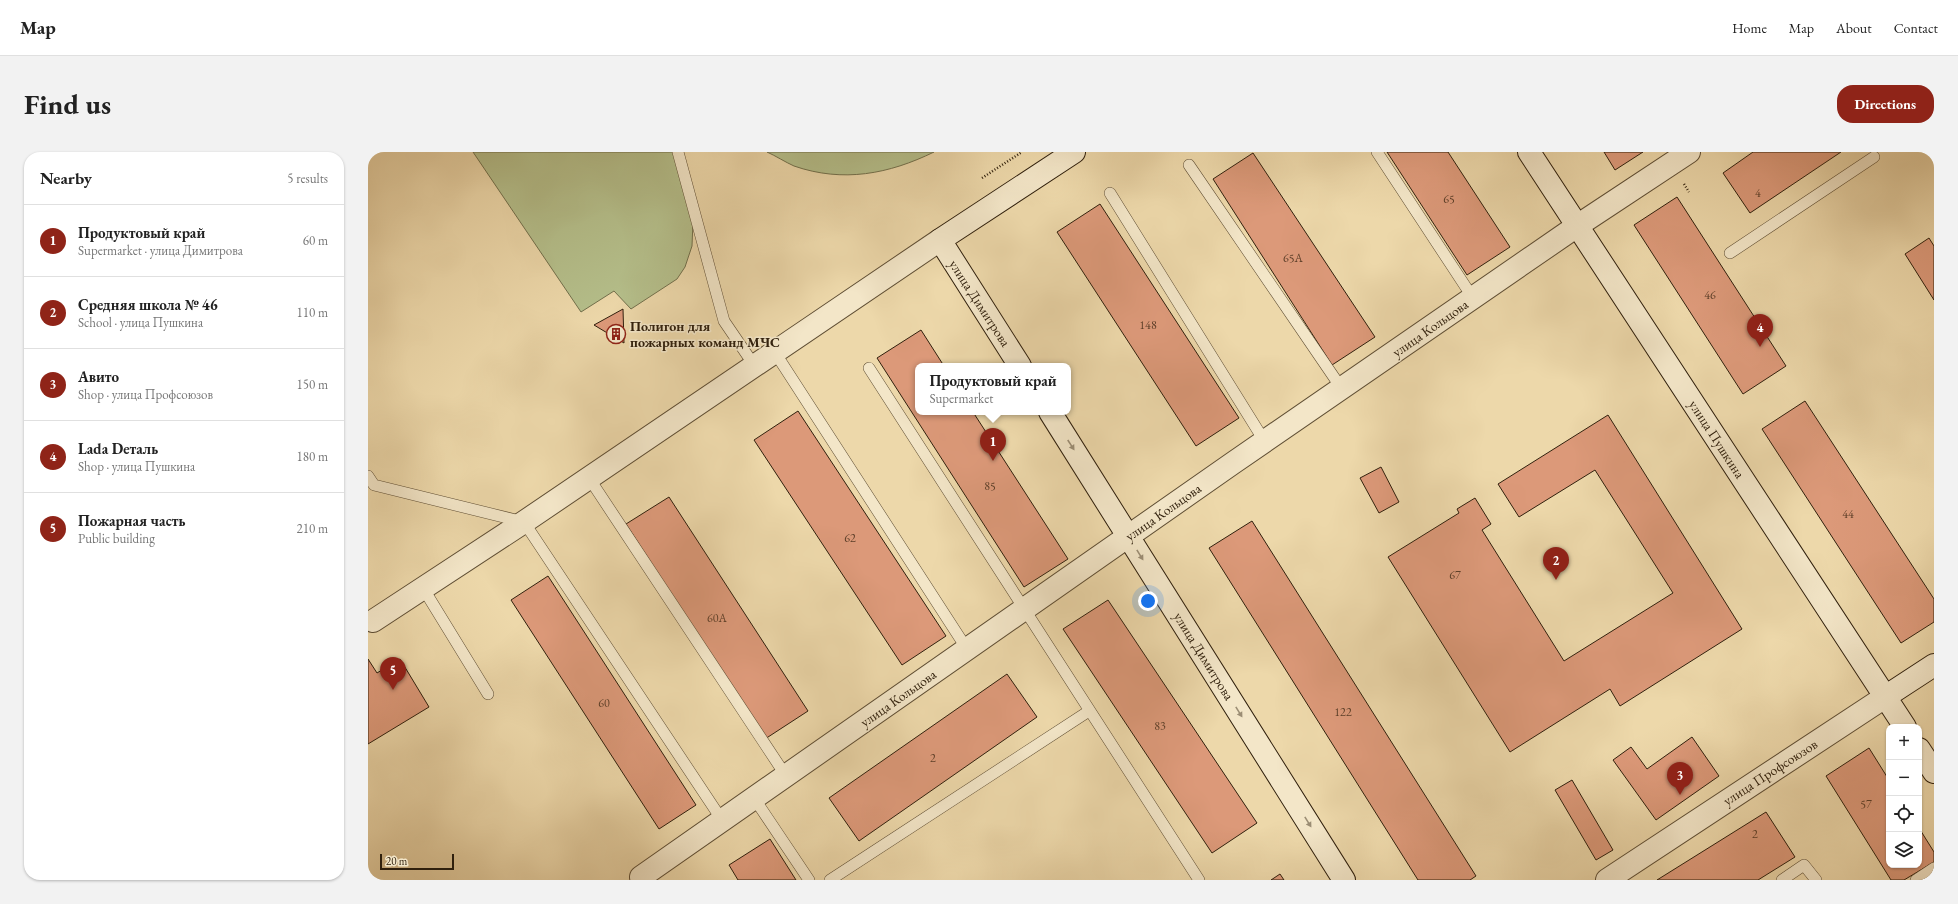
<!DOCTYPE html>
<html lang="en">
<head>
<meta charset="utf-8">
<style>
  body { margin:0; font-family:"EB Garamond",serif; background:#f2f2f2; color:#222 }
  .controls { position:absolute; right:12px; bottom:12px; display:grid; overflow:hidden; border-radius:8px; box-shadow:0 1px 3px #0004 }
  .controls button { width:36px; height:36px; display:grid; place-items:center; padding:0; border:0; border-bottom:1px solid #e0e0e0; background:#fff; color:#222; font:20px sans-serif }
  .scale { position:absolute; left:12px; bottom:10px; width:74px; box-sizing:border-box; padding-left:4px; border:2px solid #30200d; border-top:0; font-size:11px; line-height:14px; white-space:nowrap; color:#30200d; -webkit-text-stroke:3px #f3e6c8; paint-order:stroke }
  .you { position:absolute; left:780px; top:449px; width:14px; height:14px; margin:-10px; border:3px solid #fff; border-radius:50%; background:#1a73e8; box-shadow:0 0 0 6px #1a73e833 }
  .badge { display:grid; place-items:center; width:26px; height:26px; border-radius:50%; background:#8f2418; color:#fff; font-size:13px; font-weight:700 }
  .pin { position:absolute; translate:-50% -33px; filter:drop-shadow(0 1px 2px #0008) }
  .pin::after { content:''; position:absolute; top:21px; width:14px; height:12px; background:inherit; clip-path:polygon(0 0,100% 0,50% 100%) }
  .popup { position:absolute; left:547px; top:211px; width:156px; height:52px; box-sizing:border-box; display:grid; place-content:center; border-radius:8px; background:#fff; filter:drop-shadow(0 1px 3px #0005); font-size:13px; white-space:nowrap; color:#767676 }
  .popup b { font-size:15px; color:#222 }
  .popup::after { content:''; position:absolute; left:50%; top:100%; margin-left:-8px; border:8px solid transparent; border-top-color:#fff }
  .list { margin:0; padding:0; list-style:none }
  h2 { display:flex; justify-content:space-between; align-items:center; height:52px; margin:0; padding:0 16px; font-size:17px }
  h2 small { font-size:13px; font-weight:400; color:#767676 }
  .list li { display:grid; grid-template-columns:26px 1fr auto; gap:12px; align-items:center; box-sizing:border-box; height:72px; padding:0 16px; border-top:1px solid #e0e0e0 }
  .list b { display:block; font-size:15px; white-space:nowrap }
  .list p { margin:0; font-size:13px; white-space:nowrap; color:#767676 }
  .list em { font-size:13px; font-style:normal; color:#767676 }
  .icon { flex:none; width:22px; height:22px; fill:none; stroke:currentColor; stroke-width:2; stroke-linecap:round; stroke-linejoin:round }
  .map { position:relative; flex:none; width:1566px; height:728px; overflow:hidden; border-radius:16px }
  header { display:flex; align-items:center; gap:24px; box-sizing:border-box; height:56px; padding:0 20px; background:#fff; border-bottom:1px solid #e0e0e0 }
  header strong { font-size:19px }
  nav { display:flex; gap:22px; margin-inline-start:auto; font-size:14px }
  .intro { display:flex; align-items:center; justify-content:space-between; box-sizing:border-box; height:96px; padding:0 24px }
  h1 { margin:0; font-size:28px }
  .button { padding:10px 18px; border-radius:16px; background:#8f2418; color:#fff; font-size:14px; font-weight:700 }
  main { display:flex; gap:24px; padding:0 24px }
  aside { flex:1; background:#fff; border-radius:16px; box-shadow:0 1px 3px #0004 }
  .map>svg:first-child { display:block }
  .green { fill:#b5bf8b; stroke:#72704c }
  .building { fill:#dc9979; stroke:#30200d }
  .lines { fill:none; stroke-linecap:round; stroke-linejoin:round }
  .lane-casing { stroke:#5f4e34; stroke-width:12 }
  .street-casing { stroke:#5f4e34; stroke-width:24 }
  .secondary-casing { stroke:#30200d; stroke-width:24 }
  .path { stroke:#30200d; stroke-width:2.5; stroke-dasharray:1 2; stroke-linecap:butt }
  .lane { stroke:#f3e6c8; stroke-width:11 }
  .street { stroke:#f3e6c8; stroke-width:22 }
  .secondary { stroke:#f3e6c8; stroke-width:22 }
  .oneway { fill:#9b8d74 }
  .labels { text-anchor:middle; stroke-width:3; stroke-linejoin:round; paint-order:stroke }
  .number-label { font-size:12px; fill:#5b3e28 }
  .street-label { font-size:14px; fill:#30200d; stroke:#f3e6c8 }
  .poi-label { font-size:14px; font-weight:bold; fill:#30200d; stroke:#f3e6c8; text-anchor:start }
</style>
</head>
<body>
<header>
<strong>Map</strong>
<nav><a>Home</a><a>Map</a><a>About</a><a>Contact</a></nav>
</header>
<div class="intro"><h1>Find us</h1><a class="button">Directions</a></div>
<main>
<aside>
<h2>Nearby<small>5 results</small></h2>
<ul class="list">
<li><span class="badge">1</span><div><b>Продуктовый край</b><p>Supermarket · улица Димитрова</p></div><em>60 m</em></li>
<li><span class="badge">2</span><div><b>Средняя школа № 46</b><p>School · улица Пушкина</p></div><em>110 m</em></li>
<li><span class="badge">3</span><div><b>Авито</b><p>Shop · улица Профсоюзов</p></div><em>150 m</em></li>
<li><span class="badge">4</span><div><b>Lada Dеталь</b><p>Shop · улица Пушкина</p></div><em>180 m</em></li>
<li><span class="badge">5</span><div><b>Пожарная часть</b><p>Public building</p></div><em>210 m</em></li>
</ul>
</aside>
<div class="map">
<svg width="1566" height="728" viewBox="0 0 1566 728">
  <rect width="100%" height="100%" fill="#edd8aa"/>
  <filter id="stains"><feTurbulence type="fractalNoise" baseFrequency=".005" numOctaves="4"/><feColorMatrix values="0 0 0 0 .2 0 0 0 0 .09 0 0 0 0 .02 0 0 0 .5 -.17"/></filter>
  <radialGradient id="worn" r=".72"><stop offset=".6" stop-color="#630" stop-opacity="0"/><stop offset="1" stop-color="#630" stop-opacity=".3"/></radialGradient>
  <path class="green" d="M105,0H307L325,69L324,94L317,115L309,127L263,157L246,139L213,160Z
    M399,0H566C521,22 475,31 426,14C417,10 408,4 399,0Z"/>
  <path class="building" d="M1019,0H1080L1142,95L1099,123Z
    M1236,0H1275L1247,18Z
    M1385,0H1473L1382,61L1355,21Z
    M885,1L1007,185L964,213L845,27Z
    M1309,45L1418,214L1375,242L1266,73Z
    M732,52L871,266L828,294L689,80Z
    M1561,86L1566,94V148L1537,102Z
    M255,157L256,191L226,173Z
    M553,178L576,214H550V260H605L700,407L656,435L509,206Z
    M1437,249L1566,447V470L1533,491L1394,277Z
    M430,259L578,484L534,513L386,288Z
    M1240,263L1374,477L1252,554L1242,537L1142,600L1020,405L1091,361L1089,357L1107,346L1123,372L1114,378L1196,509L1305,441L1227,318L1151,365L1130,332Z
    M1013,315L1031,350L1011,361L992,326Z
    M301,345L440,559L397,587L258,372Z
    M884,369L1108,724L1102,728H1050L841,396Z
    M180,424L328,653L291,677L143,448Z
    M740,448L889,671L844,701L695,477Z
    M0,507L9,521L32,507L61,555L0,592Z
    M639,522L669,565L491,689L461,646Z
    M1324,585L1351,624L1288,668L1245,608L1263,595L1279,617Z
    M1501,596L1521,628V713H1551V676L1566,700V710L1536,728H1523L1458,624Z
    M1204,628L1245,698L1228,708L1187,638Z
    M1398,660L1427,705L1390,728H1289Z
    M402,687L428,728H370L361,713Z
    M912,722L916,728H903Z"/>
  <g class="lines">
    <defs>
      <path id="lane" d="M310,0L356,169L386,213
        M1009,0L1105,146
        M821,13L974,237
        M742,41L897,290
        M1362,101L1506,5
        M406,199L599,497
        M501,216L831,728
        M0,324L6,333L156,370L354,668
        M221,326L418,624
        M55,436L120,542
        M386,646L441,728
        M462,728L721,559
        M1414,728L1436,713L1448,728
        M1548,728L1566,716"/>
      <path id="street" d="M5,469L156,370L572,88
        M273,725L865,311L1209,74L1321,0
        M1239,728L1517,545"/>
      <path id="secondary" d="M1161,0L1537,575
        M652,214L572,88L706,0
        M682,260L976,728
        M1517,545L1566,513
        M1551,597L1566,620"/>
    </defs>
    <use href="#lane" class="lane-casing"/>
    <use href="#street" class="street-casing"/>
    <use href="#secondary" class="secondary-casing"/>
    <path class="path" d="M614,26L654,0
      M1316,32L1321,40"/>
    <use href="#lane" class="lane"/>
    <use href="#street" class="street"/>
    <use href="#secondary" class="secondary"/>
  </g>
  <defs><path id="oneway-solid" d="M-6-.8H1V-3.2L6.5 0L1 3.2V.8H-6Z"/></defs>
  <g class="oneway">
    <use href="#oneway-solid" transform="translate(703 293) rotate(57)"/>
    <use href="#oneway-solid" transform="translate(772 403) rotate(58)"/>
    <use href="#oneway-solid" transform="translate(871 560) rotate(58)"/>
    <use href="#oneway-solid" transform="translate(940 670) rotate(58)"/>
  </g>
  <defs>
    <symbol id="building-ring" viewBox="-11 -11 22 22"><circle r="9.5" fill="#f3e6c8" stroke="#8f2418" stroke-width="1.5"/><path d="M-4-6H4V6H1V3H-1V6H-4ZM-2.5-4.3h1.7v1.8h-1.7ZM.8-4.3h1.7v1.8H.8ZM-2.5-1h1.7V.8h-1.7ZM.8-1h1.7V.8H.8Z" fill="#8f2418"/></symbol>
  </defs>
  <g fill-rule="evenodd">
    <use href="#building-ring" x="237" y="171" width="22" height="22"/>
  </g>
  <g class="labels">
    <g class="number-label">
      <text x="1390" y="45">4</text>
      <text x="1081" y="51">65</text>
      <text x="925" y="110">65А</text>
      <text x="1342" y="147">46</text>
      <text x="780" y="177">148</text>
      <text x="622" y="338">85</text>
      <text x="1480" y="366">44</text>
      <text x="482" y="390">62</text>
      <text x="1087" y="427">67</text>
      <text x="349" y="470">60А</text>
      <text x="236" y="555">60</text>
      <text x="975" y="564">122</text>
      <text x="792" y="578">83</text>
      <text x="565" y="610">2</text>
      <text x="1498" y="656">57</text>
      <text x="1387" y="686">2</text>
    </g>
    <g class="street-label">
      <text transform="translate(612 151) rotate(57)" y="5">улица Димитрова</text>
      <text transform="translate(1062 176) rotate(-35)" y="5">улица Кольцова</text>
      <text transform="translate(1349 287) rotate(57)" y="5">улица Пушкина</text>
      <text transform="translate(795 360) rotate(-35)" y="5">улица Кольцова</text>
      <text transform="translate(836 504) rotate(58)" y="5">улица Димитрова</text>
      <text transform="translate(530 546) rotate(-35)" y="5">улица Кольцова</text>
      <text transform="translate(1402 620) rotate(-33)" y="5">улица Профсоюзов</text>
    </g>
    <g class="poi-label">
      <text x="262" y="179">Полигон для<tspan x="262" dy="16">пожарных команд МЧС</tspan></text>
    </g>
  </g>
  <rect width="100%" height="100%" filter="url(#stains)"/>
  <rect width="100%" height="100%" fill="url(#worn)"/>
</svg>
<div class="controls">
<button>+</button>
<button>−</button>
<button><svg class="icon" aria-label="locate" viewBox="0 0 24 24"><circle cx="12" cy="12" r="6"/><path d="M12 2v4M12 18v4M2 12h4M18 12h4"/></svg></button>
<button><svg class="icon" aria-label="layers" viewBox="0 0 24 24"><path d="M12 4l9 5-9 5-9-5zM3 14l9 5 9-5"/></svg></button>
</div>
<div class="scale">20 m</div>
<div class="you"></div>
<div class="pin badge" style="left:625px;top:309px">1</div>
<div class="popup"><b>Продуктовый край</b>Supermarket</div>
<div class="pin badge" style="left:1188px;top:428px">2</div>
<div class="pin badge" style="left:1312px;top:643px">3</div>
<div class="pin badge" style="left:1392px;top:195px">4</div>
<div class="pin badge" style="left:25px;top:538px">5</div>
</div>
</main>
</body>
</html>
